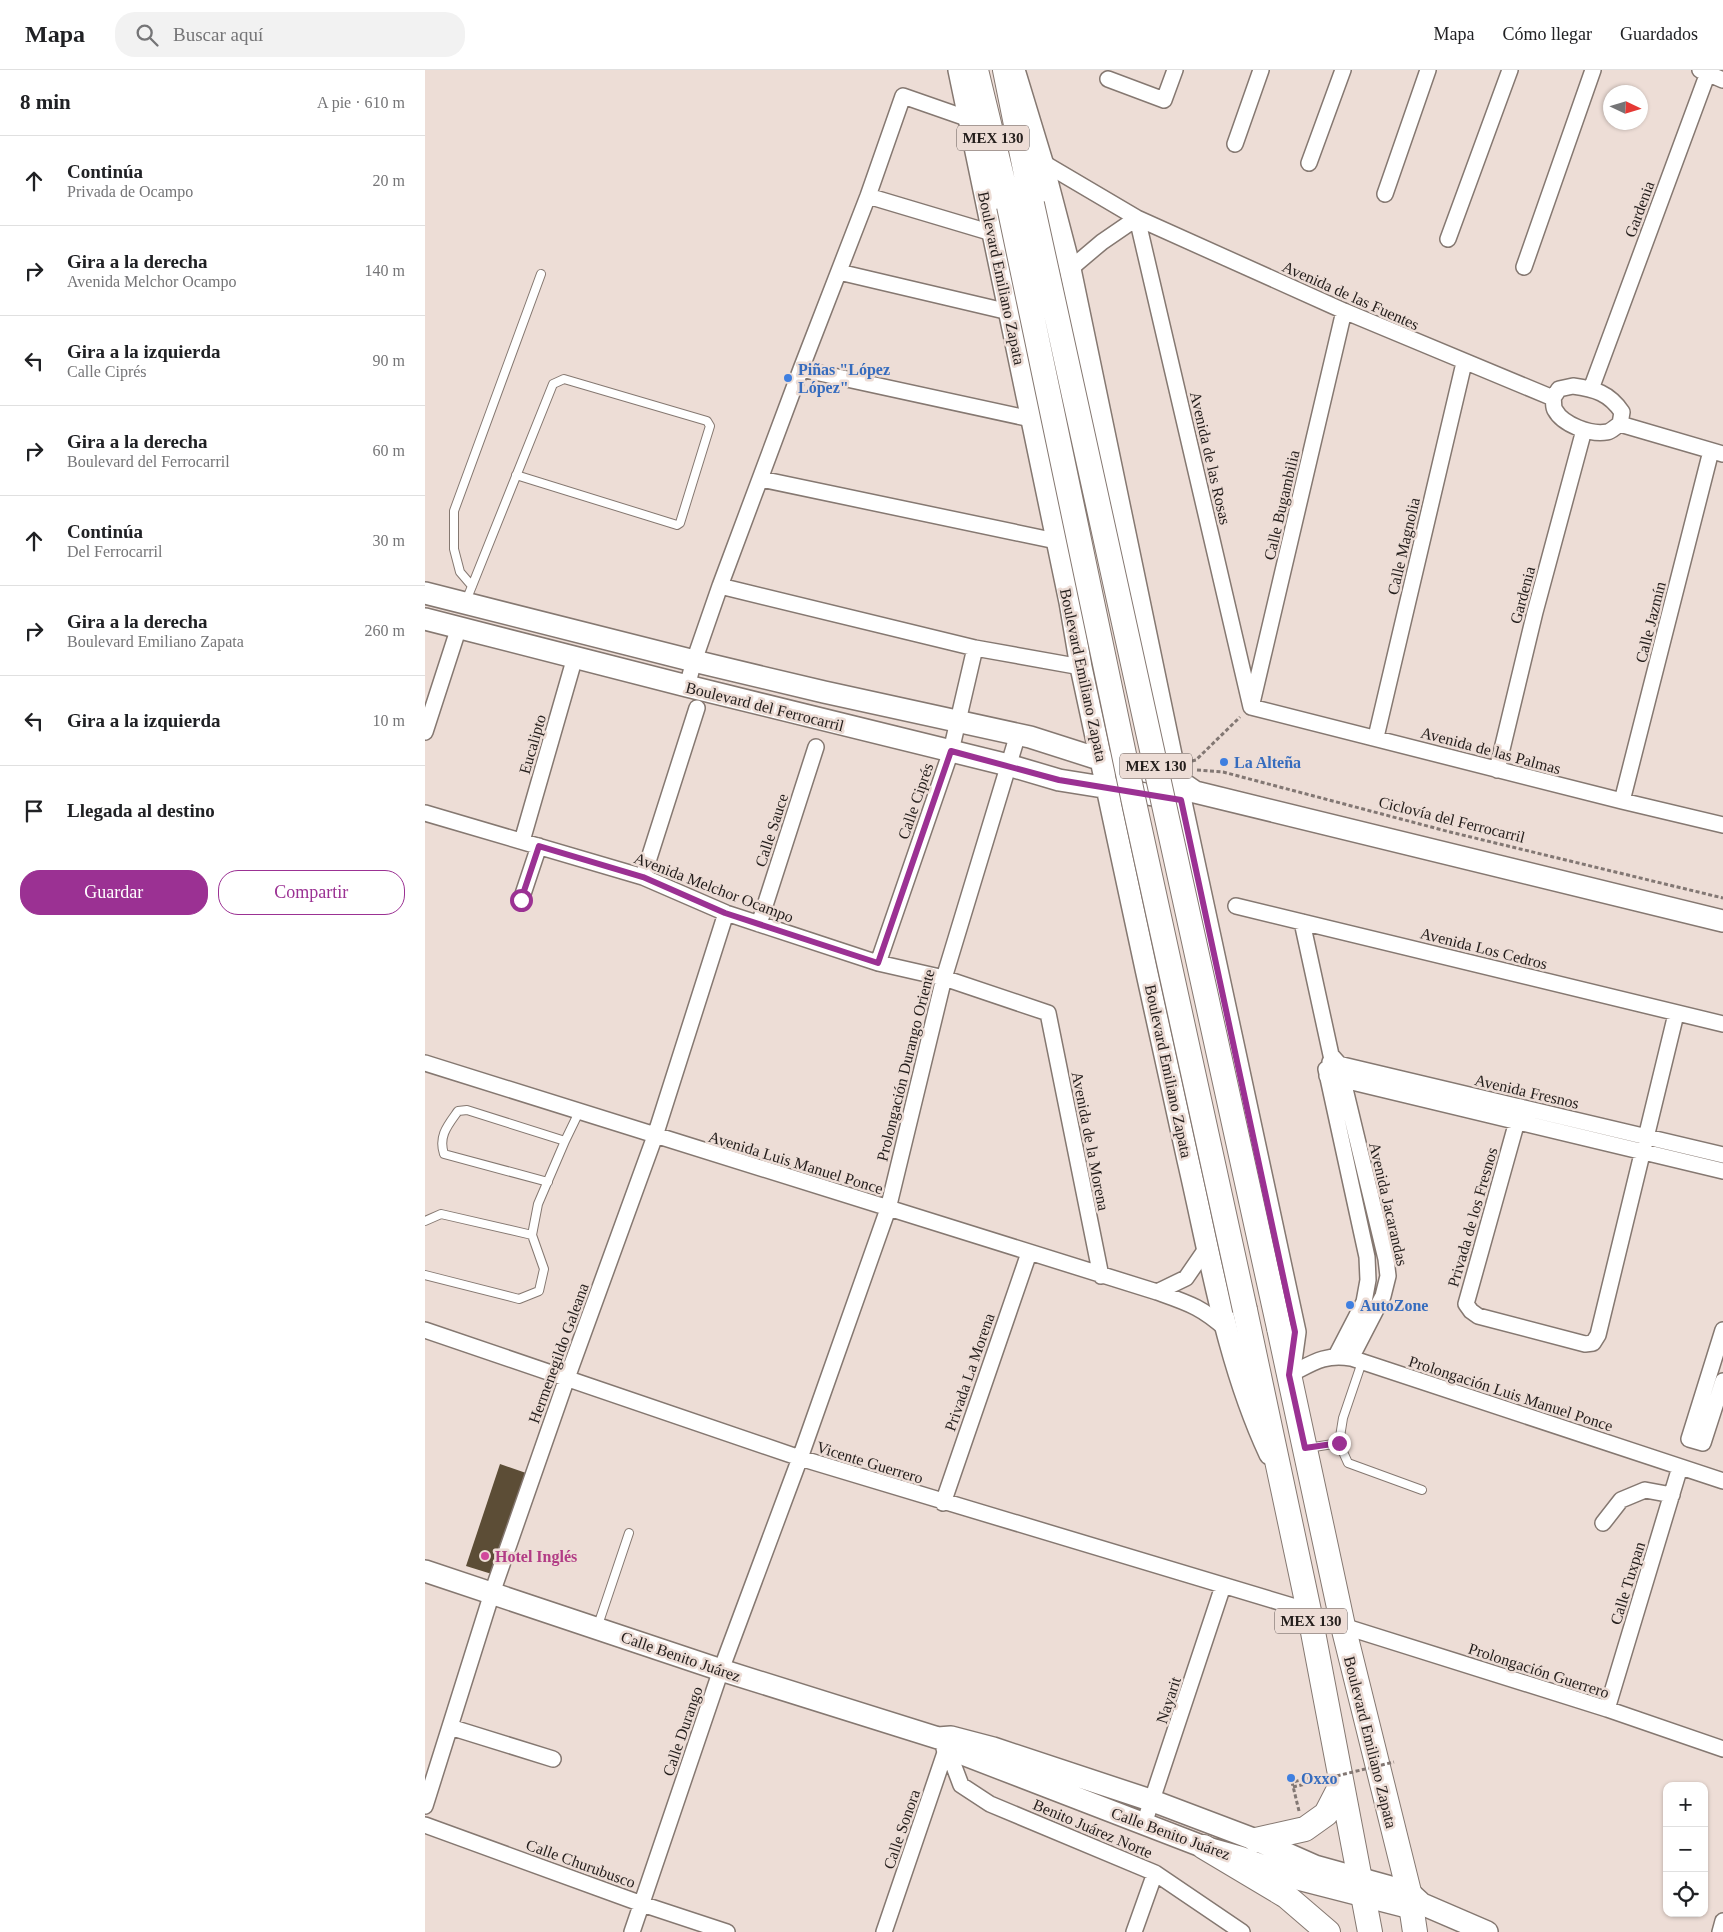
<!DOCTYPE html>
<html lang="es">
<head>
<meta charset="utf-8">
<style>
  body { margin:0; font-family:"Times New Roman",serif; background:#f2f2f2; color:#202124 }
  .controls { position:absolute; right:15px; bottom:15px; display:grid; overflow:hidden; border-radius:10px; box-shadow:0 1px 4px #0004 }
  .controls button { width:45px; height:45px; display:grid; place-items:center; padding:0; border:0; border-bottom:1px solid #e0e0e0; background:#fff; color:#202124; font:25px sans-serif }
  .compass { position:absolute; left:1178px; top:15px; width:45px; height:45px; border-radius:50%; background:#fff; box-shadow:0 1px 4px #0004; rotate:94deg }
  .stop { position:absolute; width:15px; height:15px; margin:-11px; border:4px solid #9b3193; border-radius:50%; background:#fff }
  .stop.end { background:#9b3193; border-color:#fff; box-shadow:0 1px 5px #0008 }
  .list { margin:0; padding:0; list-style:none }
  h2 { display:flex; justify-content:space-between; align-items:center; height:65px; margin:0; padding:0 20px; font-size:21px }
  h2 small { font-size:16px; font-weight:400; color:#757577 }
  .list li { display:grid; grid-template-columns:32px 1fr auto; gap:15px; align-items:center; box-sizing:border-box; height:90px; padding:0 20px; border-top:1px solid #e0e0e0 }
  .list b { display:block; font-size:19px; white-space:nowrap }
  .list p { margin:0; font-size:16px; white-space:nowrap; color:#757577 }
  .list em { font-size:16px; font-style:normal; color:#757577 }
  .actions { display:flex; gap:10px; padding:15px 20px }
  .actions a { flex:1; padding:11px 0; border:1px solid #9b3193; border-radius:20px; text-align:center; font-size:18px; color:#9b3193 }
  .actions .main { background:#9b3193; color:#fff }
  .icon { flex:none; width:28px; height:28px; fill:none; stroke:currentColor; stroke-width:2; stroke-linecap:round; stroke-linejoin:round }
  .map { position:relative; flex:none; width:1298px; height:1862px; overflow:hidden }
  header { display:flex; align-items:center; gap:30px; box-sizing:border-box; height:70px; padding:0 25px; background:#fff; border-bottom:1px solid #e0e0e0 }
  header strong { font-size:24px }
  nav { display:flex; gap:28px; margin-inline-start:auto; font-size:18px }
  .search { width:350px; height:45px; background:#f2f2f2; display:flex; align-items:center; gap:12px; box-sizing:border-box; padding:0 18px; border-radius:20px; color:#757577; font-size:19px }
  main { display:flex }
  aside { flex:1; background:#fff }
  .map>svg:first-child { display:block }
  .building { fill:#5c4d36 }
  .lines { fill:none; stroke-linecap:round; stroke-linejoin:round }
  .lane-casing { stroke:#857871; stroke-width:10 }
  .street-casing { stroke:#857871; stroke-width:18 }
  .secondary-casing { stroke:#857871; stroke-width:24 }
  .primary-casing { stroke:#857871; stroke-width:26 }
  .path { stroke:#827773; stroke-width:3; stroke-dasharray:4 2.5; stroke-linecap:butt }
  .lane { stroke:#fff; stroke-width:8 }
  .street { stroke:#fff; stroke-width:15 }
  .secondary { stroke:#fff; stroke-width:21 }
  .primary { stroke:#fff; stroke-width:24 }
  .primary-bridge-casing { stroke:#857871; stroke-width:26; stroke-linecap:butt }
  .path-bridge { stroke:#827773; stroke-width:3; stroke-dasharray:4 2.5; stroke-linecap:butt }
  .primary-bridge { stroke:#fff; stroke-width:24 }
  .route { stroke:#9b3193; stroke-width:6 }
  .shop-dot { fill:#3f7fe0; stroke:#edddd6; stroke-width:2 }
  .hotel-dot { fill:#d1479c; stroke:#edddd6; stroke-width:2 }
  .labels { text-anchor:middle; stroke-width:5; stroke-linejoin:round; paint-order:stroke }
  .shield { fill:#edddd6; stroke:#605754; stroke-width:1 }
  .shield-label { font-size:15px; font-weight:bold; fill:#241e1c }
  .street-label { font-size:16px; fill:#241e1c; stroke:#edddd6 }
  .shop-label { font-size:16px; font-weight:bold; fill:#366cbe; stroke:#edddd6; text-anchor:start }
  .hotel-label { font-size:16px; font-weight:bold; fill:#b23c85; stroke:#edddd6; text-anchor:start }
</style>
</head>
<body>
<header>
<strong>Mapa</strong>
<div class="search"><svg class="icon" aria-label="search" viewBox="0 0 24 24"><circle cx="10" cy="10" r="6"/><path d="M15 15l6 6"/></svg>Buscar aquí</div>
<nav><a>Mapa</a><a>Cómo llegar</a><a>Guardados</a></nav>
</header>
<main>
<aside>
<h2>8 min<small>A pie · 610 m</small></h2>
<ul class="list">
<li><svg class="icon" aria-label="ahead" viewBox="0 0 24 24"><path d="M12 20V5M6 11l6-6 6 6"/></svg><div><b>Continúa</b><p>Privada de Ocampo</p></div><em>20 m</em></li>
<li><svg class="icon" aria-label="right" viewBox="0 0 24 24"><path d="M7 20v-9h11M14 6l5 5-5 5"/></svg><div><b>Gira a la derecha</b><p>Avenida Melchor Ocampo</p></div><em>140 m</em></li>
<li><svg class="icon" aria-label="left" viewBox="0 0 24 24"><path d="M17 20v-9H6M10 6l-5 5 5 5"/></svg><div><b>Gira a la izquierda</b><p>Calle Ciprés</p></div><em>90 m</em></li>
<li><svg class="icon" aria-label="right" viewBox="0 0 24 24"><path d="M7 20v-9h11M14 6l5 5-5 5"/></svg><div><b>Gira a la derecha</b><p>Boulevard del Ferrocarril</p></div><em>60 m</em></li>
<li><svg class="icon" aria-label="ahead" viewBox="0 0 24 24"><path d="M12 20V5M6 11l6-6 6 6"/></svg><div><b>Continúa</b><p>Del Ferrocarril</p></div><em>30 m</em></li>
<li><svg class="icon" aria-label="right" viewBox="0 0 24 24"><path d="M7 20v-9h11M14 6l5 5-5 5"/></svg><div><b>Gira a la derecha</b><p>Boulevard Emiliano Zapata</p></div><em>260 m</em></li>
<li><svg class="icon" aria-label="left" viewBox="0 0 24 24"><path d="M17 20v-9H6M10 6l-5 5 5 5"/></svg><div><b>Gira a la izquierda</b></div><em>10 m</em></li>
<li><svg class="icon" aria-label="arrive" viewBox="0 0 24 24"><path d="M6 21V4h12l-3 4 3 4H6"/></svg><div><b>Llegada al destino</b></div></li>
</ul>
<div class="actions"><a class="main">Guardar</a><a>Compartir</a></div>
</aside>
<div class="map">
<svg width="1298" height="1862" viewBox="0 0 1298 1862">
  <rect width="100%" height="100%" fill="#edddd6"/>
  <path class="building" d="M75,1394L101,1403L70,1505L41,1496Z"/>
  <g class="lines">
    <defs>
      <path id="lane" d="M47,516L35,502L29,479V441L116,204
        M41,531L128,314L139,309L282,351L285,356L255,453L252,455L91,405
        M123,1112L19,1084C13,1066 23,1055 33,1041L42,1040L140,1071
        M0,1151L16,1144L107,1165
        M0,1205L94,1229L114,1221L119,1199L107,1165L113,1134L140,1071L154,1042
        M937,1292L918,1348L914,1373L923,1393L997,1420
        M883,1378L914,1373
        M172,1558L204,1463"/>
      <path id="street" d="M1275,0L1298,10
        M683,9L739,30L750,0
        M810,74L836,0
        M617,92L712,148L919,241L1128,328
        M884,93L918,0
        M960,124L1003,0
        M443,126L567,163
        M712,148L826,637
        M1023,169L1085,0
        M1099,197L1168,0
        M645,199L677,172L712,148
        M414,202L584,242
        M376,299L606,349
        M1148,316C1170,319 1184,323 1197,342L1195,354C1191,356 1187,361 1182,362C1166,365 1138,355 1130,340C1128,337 1129,332 1128,328L1134,319Z
        M1166,319L1284,0
        M1195,354L1298,384
        M336,409L631,471
        M295,516L550,578L656,597
        M262,616L269,591L295,516L376,299L443,126L478,26L544,49
        M827,633L919,241
        M826,637L1197,731L1298,755
        M0,662L34,557
        M951,667L1039,293
        M1072,700L1110,542L1159,360
        M1197,731L1286,381
        M0,743L218,807L301,843L453,893L519,908L623,943L676,1206
        M97,771L150,587
        M218,807L272,638
        M96,830L114,776
        M811,836L1298,954
        M877,852L906,985L914,994L961,1189L963,1206L958,1226L926,1288
        M334,854L391,677
        M453,893L526,681L550,578
        M905,992L1298,1085
        M0,993L732,1222C763,1233 777,1237 802,1260
        M901,999L942,1187L943,1210L939,1232L911,1286
        M902,1006L1298,1101
        M1096,1037L1041,1234L1046,1241L1053,1246L1160,1274L1168,1273L1173,1265L1251,944
        M732,1222L761,1208L783,1176
        M0,1260L375,1388L884,1541
        M1298,1260L1264,1369L1278,1373L1298,1311
        M864,1305C888,1293 898,1284 926,1288L1298,1411
        M518,1433L604,1183
        M1178,1453L1196,1430L1220,1420L1247,1425
        M918,1556L1182,1639L1298,1679
        M1182,1639L1255,1397
        M25,1657L128,1689
        M522,1678L536,1715L565,1734L730,1803L817,1862
        M0,1736L67,1523L142,1308L230,1066L301,843
        M719,1754L798,1516
        M0,1755L217,1834L302,1862
        M207,1862L296,1600L375,1388L463,1139L519,908L593,664
        M459,1862L523,1674
        M709,1862L730,1803
        M1295,1862L1298,1851"/>
      <path id="secondary" d="M534,0L645,532L656,597C692,761 726,926 763,1090C786,1189 802,1292 845,1384
        M589,0L617,92L645,199L751,709L870,1262L865,1298
        M0,523L269,591L399,622L605,667L677,690L751,709L770,722L1298,851
        M0,549L262,616L583,695L634,710L753,729
        M0,1501L296,1600L513,1668L526,1667L568,1678L728,1731L831,1770L890,1796L984,1822L997,1834L1062,1862
        M522,1678L779,1777L815,1787L873,1809L986,1838L997,1834"/>
      <path id="primary" d="M551,0L584,136
        M580,0L607,134
        M820,1240L884,1541L945,1862
        M854,1258L918,1556L984,1822L990,1862
        M831,1770L880,1759L901,1744L916,1715
        M779,1777L861,1826L903,1862"/>
    </defs>
    <use href="#lane" class="lane-casing"/>
    <use href="#street" class="street-casing"/>
    <use href="#secondary" class="secondary-casing"/>
    <use href="#primary" class="primary-casing"/>
    <path class="path" d="M767,691L771,690L815,647
      M772,700L798,702L1025,762L1298,828
      M868,1717L896,1710
      M874,1741L867,1712L896,1706"/>
    <use href="#lane" class="lane"/>
    <use href="#street" class="street"/>
    <use href="#secondary" class="secondary"/>
    <use href="#primary" class="primary"/>
    <defs>
      <path id="primary-bridge" d="M607,134L854,1258
        M584,136L710,737L820,1240"/>
    </defs>
    <use href="#primary-bridge" class="primary-bridge-casing"/>
    <path class="path-bridge" d="M899,1709L969,1692"/>
    <use href="#primary-bridge" class="primary-bridge"/>
  </g>
  <g class="lines">
    <path class="route" d="M96,830L114,776L218,807L300,843L453,893L526,681L634,710L756,730L870,1262L864,1305L880,1378L914,1373"/>
  </g>
  <g class="shop-dot">
    <circle cx="363" cy="308" r="5"/>
    <circle cx="799" cy="692" r="5"/>
    <circle cx="925" cy="1235" r="5"/>
    <circle cx="866" cy="1708" r="5"/>
  </g>
  <circle class="hotel-dot" cx="60" cy="1486" r="5"/>
  <g class="labels">
    <g class="shield">
      <rect x="532" y="55.5" width="72" height="25" rx="4"/>
      <rect x="695" y="683.5" width="72" height="25" rx="4"/>
      <rect x="850" y="1538.5" width="72" height="25" rx="4"/>
    </g>
    <g class="shield-label">
      <text x="568" y="73">MEX 130</text>
      <text x="731" y="701">MEX 130</text>
      <text x="886" y="1556">MEX 130</text>
    </g>
    <g class="street-label">
      <text transform="translate(1214 139) rotate(-70)" y="6">Gardenia</text>
      <text transform="translate(577 208) rotate(78)" y="6">Boulevard Emiliano Zapata</text>
      <text transform="translate(926 225) rotate(24)" y="6">Avenida de las Fuentes</text>
      <text transform="translate(786 388) rotate(77)" y="6">Avenida de las Rosas</text>
      <text transform="translate(856 435) rotate(-77)" y="6">Calle Bugambilia</text>
      <text transform="translate(978 476) rotate(-77)" y="6">Calle Magnolia</text>
      <text transform="translate(1097 525) rotate(-75)" y="6">Gardenia</text>
      <text transform="translate(1225 552) rotate(-76)" y="6">Calle Jazmín</text>
      <text transform="translate(659 605) rotate(78)" y="6">Boulevard Emiliano Zapata</text>
      <text transform="translate(340 636) rotate(14)" y="6">Boulevard del Ferrocarril</text>
      <text transform="translate(107 674) rotate(-74)" y="6">Eucalipto</text>
      <text transform="translate(1066 680) rotate(15)" y="6">Avenida de las Palmas</text>
      <text transform="translate(490 731) rotate(-71)" y="6">Calle Ciprés</text>
      <text transform="translate(1027 749) rotate(14)" y="6">Ciclovía del Ferrocarril</text>
      <text transform="translate(346 760) rotate(-72)" y="6">Calle Sauce</text>
      <text transform="translate(289 817) rotate(21)" y="6">Avenida Melchor Ocampo</text>
      <text transform="translate(1059 878) rotate(14)" y="6">Avenida Los Cedros</text>
      <text transform="translate(480 995) rotate(-76)" y="6">Prolongación Durango Oriente</text>
      <text transform="translate(744 1001) rotate(78)" y="6">Boulevard Emiliano Zapata</text>
      <text transform="translate(1102 1021) rotate(13)" y="6">Avenida Fresnos</text>
      <text transform="translate(666 1071) rotate(79)" y="6">Avenida de la Morena</text>
      <text transform="translate(371 1092) rotate(17)" y="6">Avenida Luis Manuel Ponce</text>
      <text transform="translate(964 1134) rotate(77)" y="6">Avenida Jacarandas</text>
      <text transform="translate(1047 1147) rotate(-74)" y="6">Privada de los Fresnos</text>
      <text transform="translate(133 1283) rotate(-70)" y="6">Hermenegildo Galeana</text>
      <text transform="translate(544 1302) rotate(-71)" y="6">Privada La Morena</text>
      <text transform="translate(1086 1323) rotate(18)" y="6">Prolongación Luis Manuel Ponce</text>
      <text transform="translate(445 1392) rotate(17)" y="6">Vicente Guerrero</text>
      <text transform="translate(1202 1513) rotate(-73)" y="6">Calle Tuxpan</text>
      <text transform="translate(256 1586) rotate(19)" y="6">Calle Benito Juárez</text>
      <text transform="translate(1114 1600) rotate(18)" y="6">Prolongación Guerrero</text>
      <text transform="translate(743 1630) rotate(-72)" y="6">Nayarit</text>
      <text transform="translate(257 1661) rotate(-71)" y="6">Calle Durango</text>
      <text transform="translate(946 1672) rotate(76)" y="6">Boulevard Emiliano Zapata</text>
      <text transform="translate(668 1758) rotate(23)" y="6">Benito Juárez Norte</text>
      <text transform="translate(476 1759) rotate(-71)" y="6">Calle Sonora</text>
      <text transform="translate(746 1763) rotate(20)" y="6">Calle Benito Juárez</text>
      <text transform="translate(156 1793) rotate(20)" y="6">Calle Churubusco</text>
    </g>
    <g class="shop-label">
      <text x="373" y="305">Piñas "López<tspan x="373" dy="18">López"</tspan></text>
      <text x="809" y="698">La Alteña</text>
      <text x="935" y="1241">AutoZone</text>
      <text x="876" y="1714">Oxxo</text>
    </g>
    <g class="hotel-label">
      <text x="70" y="1492">Hotel Inglés</text>
    </g>
  </g>
</svg>
<div class="controls">
<button>+</button>
<button>−</button>
<button><svg class="icon" aria-label="locate" viewBox="0 0 24 24"><circle cx="12" cy="12" r="6"/><path d="M12 2v4M12 18v4M2 12h4M18 12h4"/></svg></button>
</div>
<svg class="compass" viewBox="-18 -18 36 36"><path d="M0-13l5 13h-10z" fill="#e53935"/><path d="M0 13l5-13h-10z" fill="#757577"/></svg>
<div class="stop" style="left:96px;top:830px"></div>
<div class="stop end" style="left:914px;top:1373px"></div>
</div>
</main>
</body>
</html>
